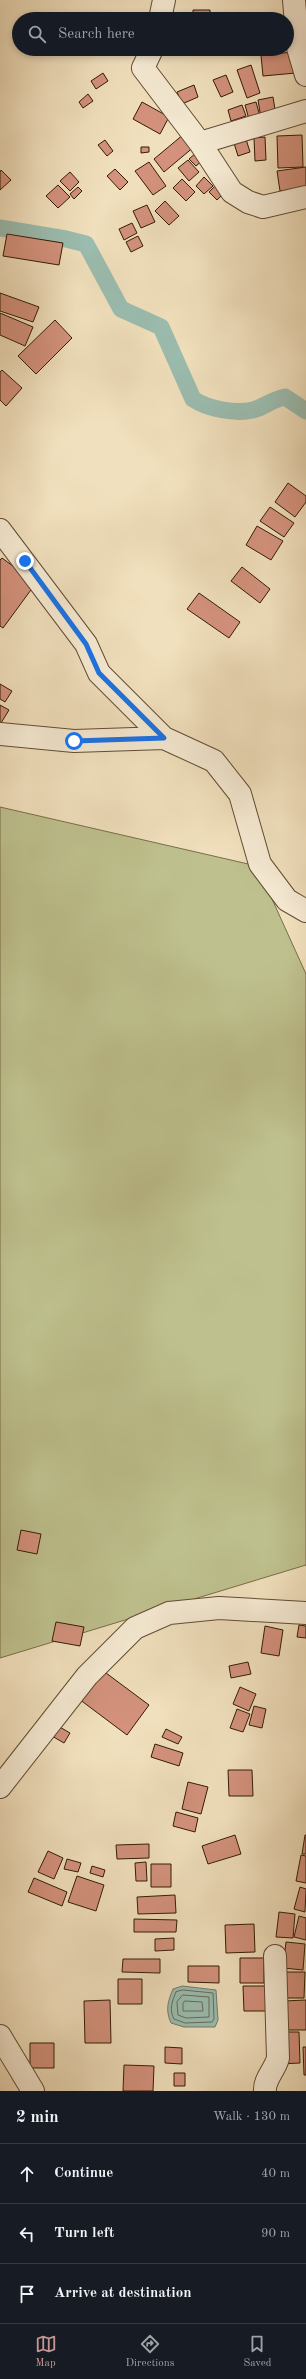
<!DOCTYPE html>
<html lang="en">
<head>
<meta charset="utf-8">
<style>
  body { margin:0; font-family:"Old Standard TT",serif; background:#242831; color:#f1f3f6 }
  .stop { position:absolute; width:12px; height:12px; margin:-9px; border:3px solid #1a73e8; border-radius:50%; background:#fff }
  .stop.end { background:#1a73e8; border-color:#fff; box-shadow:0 1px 4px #0008 }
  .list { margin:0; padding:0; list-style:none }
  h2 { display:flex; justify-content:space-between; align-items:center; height:52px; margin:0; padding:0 16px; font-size:17px }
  h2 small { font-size:13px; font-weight:400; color:#9ea1a6 }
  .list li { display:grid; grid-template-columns:26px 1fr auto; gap:12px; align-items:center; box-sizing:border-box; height:60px; padding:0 16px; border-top:1px solid #363941 }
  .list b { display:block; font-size:15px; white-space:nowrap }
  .list em { font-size:13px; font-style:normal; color:#9ea1a6 }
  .icon { flex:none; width:22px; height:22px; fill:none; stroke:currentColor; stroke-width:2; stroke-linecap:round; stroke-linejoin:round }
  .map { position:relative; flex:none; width:306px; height:2091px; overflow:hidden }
  .search { position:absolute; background:#171b24; box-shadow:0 2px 6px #0003; left:12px; right:12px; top:12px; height:44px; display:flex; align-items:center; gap:10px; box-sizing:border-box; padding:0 14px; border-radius:22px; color:#9ea1a6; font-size:15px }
  .sheet { height:232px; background:#171b24 }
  nav { display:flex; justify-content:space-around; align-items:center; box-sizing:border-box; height:56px; border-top:1px solid #363941; background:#171b24; font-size:11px; color:#9ea1a6 }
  nav a { display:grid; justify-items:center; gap:2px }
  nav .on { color:#c59692 }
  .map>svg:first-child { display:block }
  .green { fill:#bec18e; stroke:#786e4a }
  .water { fill:#9bbdb0; stroke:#717c6c }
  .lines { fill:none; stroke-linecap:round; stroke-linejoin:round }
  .shore { stroke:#676c5a; stroke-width:1 }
  .canal { stroke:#9bbdb0; stroke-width:17 }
  .building { fill:#d4927d; stroke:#331b05 }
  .minor-casing { stroke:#624c33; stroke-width:24 }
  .minor { stroke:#f6ebd4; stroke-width:22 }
  .route { stroke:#1a73e8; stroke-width:5 }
</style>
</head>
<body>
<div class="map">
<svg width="306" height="2091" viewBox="0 0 306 2091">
  <rect width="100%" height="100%" fill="#f1e0bd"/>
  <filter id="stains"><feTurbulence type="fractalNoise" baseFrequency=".005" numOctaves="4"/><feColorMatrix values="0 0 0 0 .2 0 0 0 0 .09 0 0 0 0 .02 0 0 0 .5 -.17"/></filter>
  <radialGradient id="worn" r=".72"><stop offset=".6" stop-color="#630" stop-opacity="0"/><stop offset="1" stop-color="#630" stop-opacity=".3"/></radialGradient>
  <path class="green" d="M0,807L257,866L306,974V1565L0,1658Z"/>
  <path class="water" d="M182,1986L216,1990L218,2020L215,2027H184L171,2023C165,2010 168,2001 173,1989Z"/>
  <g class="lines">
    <path class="shore" d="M183,1990L213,1993L214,2019L212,2022L185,2023L174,2019C169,2010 172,2001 176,1992Z
      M183,1995L209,1997V2017L186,2018L178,2015L177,2002Z
      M185,2001L202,2002L203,2011H183V2004Z"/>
    <path class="canal" d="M0,228L66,239L86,244L121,309L161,327L193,399C208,409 235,414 253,410C264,407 271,400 285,397L306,411"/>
  </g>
  <path class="building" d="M193,10H210V19H193Z
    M294,52L296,73L263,76L261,55Z
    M251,65L260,93L247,98L237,70Z
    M103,73L108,81L96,89L91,81Z
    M226,75L233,92L221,97L213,80Z
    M194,85L198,97L182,104L177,92Z
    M88,94L93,101L83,108L79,102Z
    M273,97L276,116L261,118L258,100Z
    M142,102L169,117L160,134L133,119Z
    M256,102L261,120L250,123L245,105Z
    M242,105L246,116L231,121L228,110Z
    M184,134L195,146L164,172L154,159Z
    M302,135L303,167L278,168L277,136Z
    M245,136L250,152L238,156L233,140Z
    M265,137L266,160L255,161L254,138Z
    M105,140L113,151L107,156L98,145Z
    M141,147H149V152L141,153Z
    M196,153L203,160L196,166L189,159Z
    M188,160L199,172L189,181L178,168Z
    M149,162L166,186L153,195L135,171Z
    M306,167V188L280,191L277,171Z
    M115,169L128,182L120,190L107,176Z
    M1,170L11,180L0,190V172Z
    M70,172L79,182L70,191L60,181Z
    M204,177L213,186L204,194L196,186Z
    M182,179L195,192L186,201L173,188Z
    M217,184L225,192L217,200L209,192Z
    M58,185L70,197L58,208L46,196Z
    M78,187L82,191L74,199L70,194Z
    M165,201L179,216L169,225L155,211Z
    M147,205L155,222L141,228L133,211Z
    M132,223L137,233L124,240L119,229Z
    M7,234L63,243L59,265L3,256Z
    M138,236L143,246L131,252L126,242Z
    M0,293L39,307L33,322L0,311Z
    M0,313L33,327L25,346L0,335Z
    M55,320L72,338L36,374L18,356Z
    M2,370L22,388L6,406L0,400V372Z
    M288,483L306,496V502L295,517L275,502Z
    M270,507L294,523L284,537L260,521Z
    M257,526L283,541L271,560L246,545Z
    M2,558L36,583L3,628L0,626V560Z
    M242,567L270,589L260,603L231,581Z
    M199,593L240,622L229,638L187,609Z
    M0,684L12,691L5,702L0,699Z
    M0,705L9,710L1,723H0Z
    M21,1530L41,1534L37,1554L17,1550Z
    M56,1622L84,1627L80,1646L52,1641Z
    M299,1625L306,1626V1638L297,1637Z
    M265,1626L283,1630L279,1656L261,1653Z
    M248,1662L251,1674L231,1678L229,1666Z
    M102,1670L149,1705L127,1735L79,1699Z
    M240,1687L256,1694L249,1711L233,1704Z
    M254,1706L266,1709L262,1728L249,1725Z
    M237,1709L250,1714L243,1732L230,1728Z
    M58,1726L70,1733L64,1743L52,1736Z
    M166,1729L182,1737L178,1744L162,1737Z
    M155,1744L183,1753L179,1766L151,1757Z
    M228,1770H252L253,1796H229Z
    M188,1782L208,1787L201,1814L182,1809Z
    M176,1812L198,1818L195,1832L173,1826Z
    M235,1835L241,1854L208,1864L202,1846Z
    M305,1835H306V1854H302Z
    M149,1844V1858L117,1859L116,1845Z
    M48,1851L63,1858L54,1879L38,1872Z
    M301,1855L306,1856V1883L296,1881Z
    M67,1859L81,1863L78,1872L64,1869Z
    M146,1862L147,1881H136L135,1863Z
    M151,1864H171V1887H151Z
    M92,1866L105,1870L103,1877L90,1873Z
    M77,1876L104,1885L96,1911L68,1902Z
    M34,1878L67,1892L62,1906L28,1892Z
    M300,1887L306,1889L305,1912L294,1909Z
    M175,1895L176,1913L138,1914L137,1897Z
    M279,1912L295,1914L293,1938L276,1937Z
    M299,1916L306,1918V1940L294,1937Z
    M134,1919L177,1920L176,1932H134Z
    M254,1924L255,1952L226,1953L225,1925Z
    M174,1938V1950L155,1951V1939Z
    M286,1942L305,1944L303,1970L283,1968Z
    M240,1958H264V1983H240Z
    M123,1959H160V1973L122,1972Z
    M188,1966H219V1983L188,1982Z
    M285,1972H305L304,1998H285Z
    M118,1979H142V2004H118Z
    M243,1986H267V2011H244Z
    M110,2000L111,2043H85L84,2001Z
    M306,2000V2030H284V2001Z
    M279,2032H299L300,2063L280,2064Z
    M30,2043H54V2068H30Z
    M165,2047L182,2048V2064L165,2063Z
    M303,2047H306V2075H304Z
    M124,2065L154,2066L153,2091H123Z
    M174,2073H185V2086H174Z"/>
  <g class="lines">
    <defs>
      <path id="minor" d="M294,0L298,48L306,75
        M160,19L164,0
        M152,49L143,68L200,143L232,192L248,202L263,207L306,197
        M200,143L306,111
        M0,530L86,644L99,673L164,738
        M0,734L74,741L164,738L214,761L240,794L260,864L287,900L306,911
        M0,1787L87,1676L135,1628L169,1613L219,1608L306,1613
        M0,2036L33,2091
        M265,2091C264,2079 275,2070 278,2058L275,1956"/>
    </defs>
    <use href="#minor" class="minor-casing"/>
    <use href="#minor" class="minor"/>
  </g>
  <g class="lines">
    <path class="route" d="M25,561L86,644L99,673L164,738L74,741"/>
  </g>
  <rect width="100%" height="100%" filter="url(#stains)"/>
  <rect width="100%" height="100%" fill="url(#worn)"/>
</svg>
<div class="stop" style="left:74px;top:741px"></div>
<div class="stop end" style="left:25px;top:561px"></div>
<div class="search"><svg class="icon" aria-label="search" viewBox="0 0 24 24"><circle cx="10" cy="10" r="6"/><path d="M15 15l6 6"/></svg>Search here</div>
</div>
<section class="sheet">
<h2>2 min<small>Walk · 130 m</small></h2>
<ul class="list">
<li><svg class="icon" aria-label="ahead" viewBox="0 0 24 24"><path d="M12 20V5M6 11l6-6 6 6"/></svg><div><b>Continue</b></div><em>40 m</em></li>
<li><svg class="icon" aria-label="left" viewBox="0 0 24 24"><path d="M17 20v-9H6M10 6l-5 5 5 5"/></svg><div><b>Turn left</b></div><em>90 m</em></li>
<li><svg class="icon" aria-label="arrive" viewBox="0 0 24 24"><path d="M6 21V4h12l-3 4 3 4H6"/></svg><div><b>Arrive at destination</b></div></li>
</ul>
</section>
<nav>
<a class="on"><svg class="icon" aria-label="map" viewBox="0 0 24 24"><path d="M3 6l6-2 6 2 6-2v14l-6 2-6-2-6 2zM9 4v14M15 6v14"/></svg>Map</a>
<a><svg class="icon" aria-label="directions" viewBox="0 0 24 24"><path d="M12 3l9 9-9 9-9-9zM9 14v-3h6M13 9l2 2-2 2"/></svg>Directions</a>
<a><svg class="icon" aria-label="saved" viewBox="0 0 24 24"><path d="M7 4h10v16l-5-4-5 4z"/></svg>Saved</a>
</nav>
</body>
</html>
